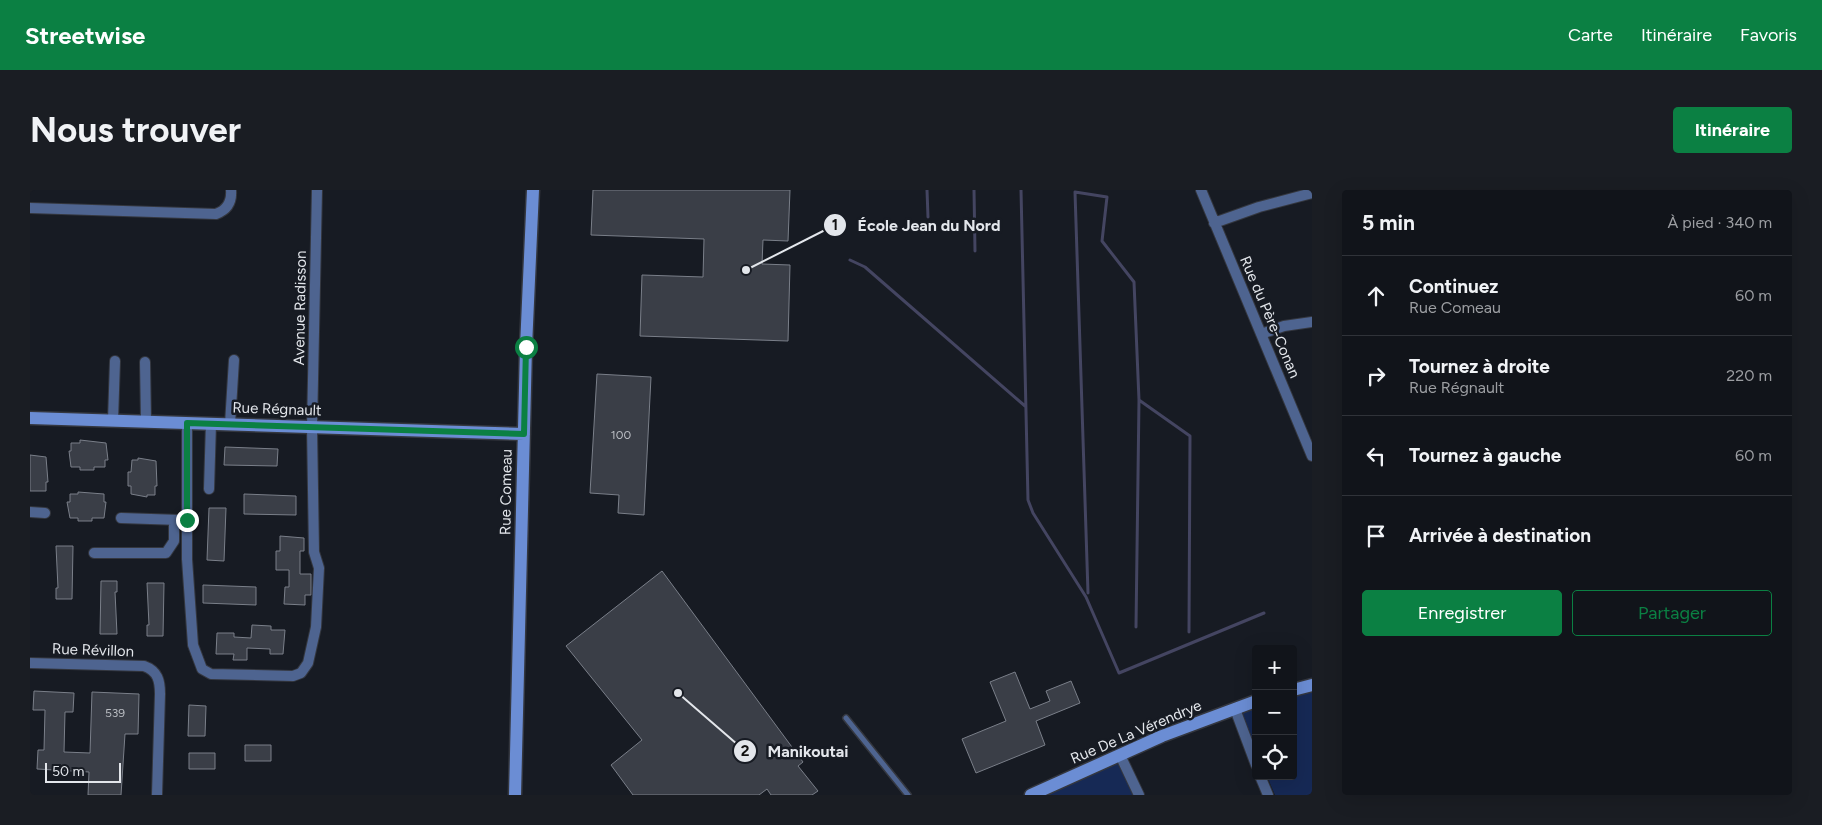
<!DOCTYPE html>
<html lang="fr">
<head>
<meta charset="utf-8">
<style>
  body { margin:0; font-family:Figtree,sans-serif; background:#1a1d23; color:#f1f3f6 }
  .controls { position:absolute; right:15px; bottom:15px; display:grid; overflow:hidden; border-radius:5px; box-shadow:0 5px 20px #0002 }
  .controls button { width:45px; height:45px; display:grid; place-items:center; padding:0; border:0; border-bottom:1px solid #303339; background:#11141a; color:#f1f3f6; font:25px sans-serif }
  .scale { position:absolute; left:15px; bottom:12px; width:76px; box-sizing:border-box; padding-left:5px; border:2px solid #e3e6eb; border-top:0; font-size:14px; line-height:18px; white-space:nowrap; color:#e3e6eb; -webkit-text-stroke:4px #171b23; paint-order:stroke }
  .stop { position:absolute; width:15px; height:15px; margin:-11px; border:4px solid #0b8043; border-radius:50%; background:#fff }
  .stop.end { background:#0b8043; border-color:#fff; box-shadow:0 1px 5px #0008 }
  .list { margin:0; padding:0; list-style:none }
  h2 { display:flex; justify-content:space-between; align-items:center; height:65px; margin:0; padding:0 20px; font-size:21px }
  h2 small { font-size:16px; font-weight:400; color:#9c9ea2 }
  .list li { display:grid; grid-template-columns:32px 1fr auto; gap:15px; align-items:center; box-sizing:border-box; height:80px; padding:0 20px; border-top:1px solid #303339 }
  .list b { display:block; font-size:19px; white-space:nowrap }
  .list p { margin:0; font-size:16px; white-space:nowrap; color:#9c9ea2 }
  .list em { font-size:16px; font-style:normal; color:#9c9ea2 }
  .actions { display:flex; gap:10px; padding:15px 20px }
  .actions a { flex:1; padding:11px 0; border:1px solid #0b8043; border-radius:5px; text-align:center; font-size:18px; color:#0b8043 }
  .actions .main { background:#0b8043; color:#fff }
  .icon { flex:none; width:28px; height:28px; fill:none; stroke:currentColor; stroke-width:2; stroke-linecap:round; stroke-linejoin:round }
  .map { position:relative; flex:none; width:1282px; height:605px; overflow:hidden; border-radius:5px }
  header { display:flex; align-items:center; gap:30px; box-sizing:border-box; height:70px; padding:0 25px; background:#0b8043; color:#fff }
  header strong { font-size:24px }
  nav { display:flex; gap:28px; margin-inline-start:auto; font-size:18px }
  .intro { display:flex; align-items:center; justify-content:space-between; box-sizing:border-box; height:120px; padding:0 30px }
  h1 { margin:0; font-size:35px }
  .button { padding:12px 22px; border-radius:5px; background:#0b8043; color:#fff; font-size:18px; font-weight:700 }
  main { display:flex; gap:30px; padding:0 30px }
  aside { flex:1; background:#11141a; border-radius:5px; box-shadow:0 5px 20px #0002 }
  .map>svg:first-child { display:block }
  .green { fill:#162955 }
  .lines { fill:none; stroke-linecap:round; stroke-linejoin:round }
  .stream { stroke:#444561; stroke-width:3 }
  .building { fill:#3a3e47; stroke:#7a7f89 }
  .lane-casing { stroke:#34373f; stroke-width:8 }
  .street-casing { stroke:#34373f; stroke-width:12 }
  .secondary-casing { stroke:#34373f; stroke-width:15 }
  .lane { stroke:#4e6490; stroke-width:5 }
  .street { stroke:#4e6490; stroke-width:10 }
  .secondary { stroke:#6b8dd4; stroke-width:12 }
  .route { stroke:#0b8043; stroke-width:6 }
  .labels { text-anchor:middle; stroke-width:5; stroke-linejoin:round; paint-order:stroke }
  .number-label { font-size:12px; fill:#b9bcc2 }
  .street-label { font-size:15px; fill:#e3e6eb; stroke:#171b23 }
  .leader { fill:none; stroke:#e3e6eb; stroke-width:2 }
  .callout-dot { fill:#e3e6eb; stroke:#171b23; stroke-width:2 }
  .mark-label { font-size:15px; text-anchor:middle; font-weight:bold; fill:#111 }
  .callout-label { font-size:16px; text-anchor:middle; font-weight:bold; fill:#e3e6eb; stroke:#171b23; stroke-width:5; stroke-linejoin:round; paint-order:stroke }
</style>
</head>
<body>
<header>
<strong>Streetwise</strong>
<nav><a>Carte</a><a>Itinéraire</a><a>Favoris</a></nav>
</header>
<div class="intro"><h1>Nous trouver</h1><a class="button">Itinéraire</a></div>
<main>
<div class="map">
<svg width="1282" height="605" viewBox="0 0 1282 605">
  <rect width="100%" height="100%" fill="#171b23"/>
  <path class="green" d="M1282,492V605H1245L1237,586H1263V496Z
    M1226,508V561L1206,515Z
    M1094,564L1112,605H1017L1015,600Z"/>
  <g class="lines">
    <path class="stream" d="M897,0L898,27
      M944,0L945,61
      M991,0L998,310L1003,323L1056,407L1089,483L1234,423
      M1045,2L1077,7L1072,51L1104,92L1109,210L1106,437
      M1045,2L1058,403
      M820,70L835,77L995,216
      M1109,210L1160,246L1159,442"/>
  </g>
  <path class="building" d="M563,0H760L758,51L733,50L732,74L760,75L758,151L610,146L612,85L673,87L674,49L561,45Z
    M567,184L621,187L614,325L588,323L589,305L560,303Z
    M50,250L76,253L78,270H75V277H64V280H50V277H41L39,261H41V253H50Z
    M195,257L248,259L247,276L194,275Z
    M0,265L16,267L18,292H16V301H0Z
    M108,268L126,271L127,296H125V305H117V307L101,304V296H98V282H101L102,270H108Z
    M48,302L74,304V312H76L74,328H62V331H48V328H40L37,312H40V304H48Z
    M214,304L266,306V325L214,324Z
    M179,318H196L194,371L177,370Z
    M250,346L274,348V361H270V384H281V405H275V415L254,414L255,397H259V380H246V361H250Z
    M26,356H43L42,409H26V398H28Z
    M632,381L773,572L768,576L788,601L782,605H741L737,599L729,605H603L581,575L612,550L536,456Z
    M71,391H87V402H85L87,444H70Z
    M117,393H134L133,446H117V435H119Z
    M173,395L226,397V415L173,413Z
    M222,435L241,436V440H255L253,464H240V459L217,458V470H203L204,464H186L187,443H204V447L221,448Z
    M985,482L1000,519L1020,511L1016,501L1041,491L1050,513L1006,531L1015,555L946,583L932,549L976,531L960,492Z
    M4,501L44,503L43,522H35L34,562L60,563L62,502L109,504L108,544H95L91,605H58L59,582L7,579L8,560H14L15,520H3Z
    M159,515L176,516L175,546H158Z
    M215,555H241V571H215Z
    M159,563H185V579H159Z"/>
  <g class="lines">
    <defs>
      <path id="lane" d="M816,528L878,605"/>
      <path id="street" d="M1171,0L1282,266
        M0,18L186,24C197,20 202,12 201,0
        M1184,33L1229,17L1282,3
        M1231,144L1254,136L1282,132
        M115,172L116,231
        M83,230L85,171
        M157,233V369L163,455L172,479L181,484L263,486L271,483L278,473L286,437L289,378L284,362L282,237L287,0
        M200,234L204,170
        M179,299L181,233
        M0,322L15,323
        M91,328L150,330
        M64,363H136L144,351V330
        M0,473L114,476C128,481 130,491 130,504L127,605
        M1205,519L1226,575
        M1090,565L1109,605
        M1230,586L1238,605"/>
      <path id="secondary" d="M0,228L494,244
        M1263,500L1282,495
        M485,605L496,157L503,0
        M1001,605L1132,546L1226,511"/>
    </defs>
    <use href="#lane" class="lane-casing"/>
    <use href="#street" class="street-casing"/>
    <use href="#secondary" class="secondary-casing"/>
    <use href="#lane" class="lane"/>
    <use href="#street" class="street"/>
    <use href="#secondary" class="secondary"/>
  </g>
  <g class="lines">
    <path class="route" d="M157,330V233L494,244L496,157"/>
  </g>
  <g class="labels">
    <g class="number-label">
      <text x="591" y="249">100</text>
      <text x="85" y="527">539</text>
    </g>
    <g class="street-label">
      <text transform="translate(270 118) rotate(-89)" y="5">Avenue Radisson</text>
      <text transform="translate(1240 127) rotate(67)" y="5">Rue du Père-Conan</text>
      <text transform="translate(247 219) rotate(2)" y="5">Rue Régnault</text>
      <text transform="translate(476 302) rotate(-89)" y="5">Rue Comeau</text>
      <text transform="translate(63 460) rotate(2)" y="5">Rue Révillon</text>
      <text transform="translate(1106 542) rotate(-23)" y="5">Rue De La Vérendrye</text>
    </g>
  </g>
  <path class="leader" d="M716 80L805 35M648 503L715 561"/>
  <g class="callout-dot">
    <circle cx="716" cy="80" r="5"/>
    <circle cx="648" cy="503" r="5"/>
    <circle cx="805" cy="35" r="12"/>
    <circle cx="715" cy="561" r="12"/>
  </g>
  <g class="mark-label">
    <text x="805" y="40">1</text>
    <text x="715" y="566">2</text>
  </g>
  <g class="callout-label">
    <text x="899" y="41">École Jean du Nord</text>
    <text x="778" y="567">Manikoutai</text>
  </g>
</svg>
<div class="controls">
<button>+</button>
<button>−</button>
<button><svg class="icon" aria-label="locate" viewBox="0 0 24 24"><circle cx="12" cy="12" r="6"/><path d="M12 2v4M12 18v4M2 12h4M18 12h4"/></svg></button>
</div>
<div class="scale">50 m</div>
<div class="stop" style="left:496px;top:157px"></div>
<div class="stop end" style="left:157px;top:330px"></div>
</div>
<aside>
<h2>5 min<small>À pied · 340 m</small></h2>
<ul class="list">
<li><svg class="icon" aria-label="ahead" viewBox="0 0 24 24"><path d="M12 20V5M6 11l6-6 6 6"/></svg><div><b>Continuez</b><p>Rue Comeau</p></div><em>60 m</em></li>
<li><svg class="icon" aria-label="right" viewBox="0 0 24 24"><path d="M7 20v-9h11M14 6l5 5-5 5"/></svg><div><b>Tournez à droite</b><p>Rue Régnault</p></div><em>220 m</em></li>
<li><svg class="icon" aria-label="left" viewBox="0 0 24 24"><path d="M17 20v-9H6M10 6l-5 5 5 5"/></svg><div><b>Tournez à gauche</b></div><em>60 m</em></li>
<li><svg class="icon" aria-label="arrive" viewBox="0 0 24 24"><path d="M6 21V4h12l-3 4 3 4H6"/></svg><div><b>Arrivée à destination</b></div></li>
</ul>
<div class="actions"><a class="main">Enregistrer</a><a>Partager</a></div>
</aside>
</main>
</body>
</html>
